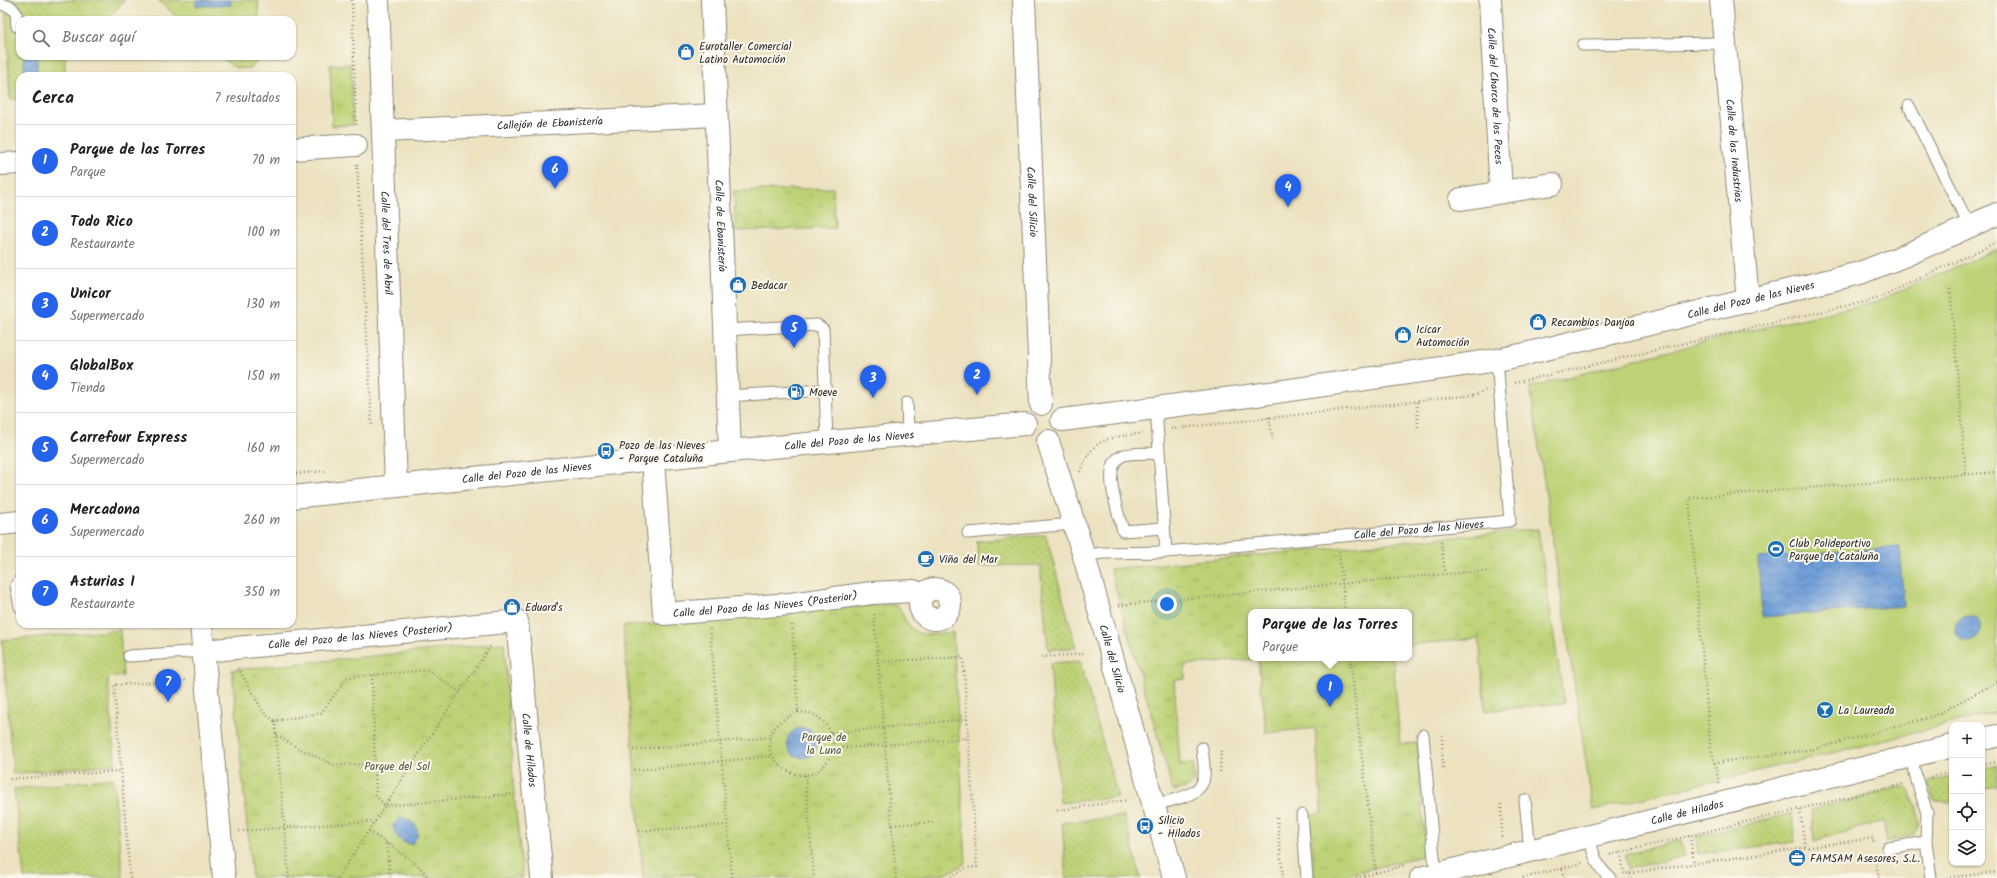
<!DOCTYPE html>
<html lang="es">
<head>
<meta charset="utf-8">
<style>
  body { margin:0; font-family:Kalam,sans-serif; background:#f6f6f6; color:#202124 }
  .controls { position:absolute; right:12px; bottom:12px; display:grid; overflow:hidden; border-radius:8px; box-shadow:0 1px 3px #0004 }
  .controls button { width:36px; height:36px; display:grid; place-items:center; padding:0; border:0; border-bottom:1px solid #e0e0e0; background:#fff; color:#202124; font:20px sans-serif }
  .you { position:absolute; left:1167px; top:604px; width:14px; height:14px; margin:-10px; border:3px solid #fff; border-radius:50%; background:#1a73e8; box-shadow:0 0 0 6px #1a73e833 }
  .badge { display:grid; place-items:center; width:26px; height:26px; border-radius:50%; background:#2563eb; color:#fff; font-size:13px; font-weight:700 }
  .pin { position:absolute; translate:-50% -33px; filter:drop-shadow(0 1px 2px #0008) }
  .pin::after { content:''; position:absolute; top:21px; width:14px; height:12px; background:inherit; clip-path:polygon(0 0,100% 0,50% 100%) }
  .popup { position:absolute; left:1248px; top:609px; width:164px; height:52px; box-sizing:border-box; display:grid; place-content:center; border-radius:8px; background:#fff; filter:drop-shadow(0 1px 3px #0005); font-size:13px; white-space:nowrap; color:#757577 }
  .popup b { font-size:15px; color:#202124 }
  .popup::after { content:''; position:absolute; left:50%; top:100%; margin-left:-8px; border:8px solid transparent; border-top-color:#fff }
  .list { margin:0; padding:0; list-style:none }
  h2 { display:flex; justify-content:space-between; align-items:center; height:52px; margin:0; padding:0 16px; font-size:17px }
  h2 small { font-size:13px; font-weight:400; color:#757577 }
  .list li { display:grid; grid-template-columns:26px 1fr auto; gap:12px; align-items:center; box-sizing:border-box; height:72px; padding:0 16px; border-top:1px solid #e0e0e0 }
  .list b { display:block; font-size:15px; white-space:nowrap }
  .list p { margin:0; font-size:13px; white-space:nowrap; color:#757577 }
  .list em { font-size:13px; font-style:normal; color:#757577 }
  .icon { flex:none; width:22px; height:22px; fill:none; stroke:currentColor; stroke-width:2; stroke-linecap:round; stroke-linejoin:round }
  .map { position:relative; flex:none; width:1997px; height:878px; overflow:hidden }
  .search { position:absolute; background:#fff; box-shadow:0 1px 3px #0004; left:16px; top:16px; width:280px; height:44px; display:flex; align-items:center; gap:10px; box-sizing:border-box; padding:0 14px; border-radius:12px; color:#757577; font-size:15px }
  .panel { position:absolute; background:#fff; box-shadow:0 1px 3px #0004; left:16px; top:72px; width:280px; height:556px; border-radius:12px }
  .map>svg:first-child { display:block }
  .grass { fill:url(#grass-tufts); stroke:#747e50 }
  .garden { fill:url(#garden-dots); stroke:#747e50 }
  .pitch { fill:#bdd276; stroke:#747e50 }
  .water { fill:url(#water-waves); stroke:#4d6482 }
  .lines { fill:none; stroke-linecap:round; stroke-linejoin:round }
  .lane-casing { stroke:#8c8676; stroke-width:13 }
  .street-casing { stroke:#8c8676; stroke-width:24 }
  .path { stroke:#8c8676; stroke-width:2.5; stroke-dasharray:1 3; stroke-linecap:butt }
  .lane { stroke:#fff; stroke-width:11 }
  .street { stroke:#fff; stroke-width:22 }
  .labels { text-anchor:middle; stroke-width:4; stroke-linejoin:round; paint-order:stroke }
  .poi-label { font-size:11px; fill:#2b2b2b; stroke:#fbf7ec; text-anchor:start }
  .street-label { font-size:11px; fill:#2b2b2b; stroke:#fbf7ec }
  .park-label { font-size:11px; fill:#50553e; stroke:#fbf7ec }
</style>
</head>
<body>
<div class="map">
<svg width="1997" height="878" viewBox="0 0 1997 878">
  <defs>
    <pattern id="grass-tufts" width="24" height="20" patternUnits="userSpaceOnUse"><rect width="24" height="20" fill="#bdd276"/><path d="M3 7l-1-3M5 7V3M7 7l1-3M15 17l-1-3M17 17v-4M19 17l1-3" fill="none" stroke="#a3b466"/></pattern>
    <pattern id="garden-dots" width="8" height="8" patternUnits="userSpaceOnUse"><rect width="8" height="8" fill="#bdd276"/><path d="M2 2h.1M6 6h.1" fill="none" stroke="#a3b466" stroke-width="1.8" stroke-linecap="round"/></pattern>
    <pattern id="water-waves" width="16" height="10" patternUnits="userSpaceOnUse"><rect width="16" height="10" fill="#6f9ed8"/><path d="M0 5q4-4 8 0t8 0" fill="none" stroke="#5b81af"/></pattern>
  </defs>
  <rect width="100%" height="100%" fill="#fbf7ec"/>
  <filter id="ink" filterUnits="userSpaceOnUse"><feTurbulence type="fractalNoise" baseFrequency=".025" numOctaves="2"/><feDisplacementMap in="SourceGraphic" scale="8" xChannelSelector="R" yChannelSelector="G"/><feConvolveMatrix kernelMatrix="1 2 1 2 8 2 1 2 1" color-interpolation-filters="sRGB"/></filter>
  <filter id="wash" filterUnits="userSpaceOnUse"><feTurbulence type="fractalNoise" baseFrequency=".012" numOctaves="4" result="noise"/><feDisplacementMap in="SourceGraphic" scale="16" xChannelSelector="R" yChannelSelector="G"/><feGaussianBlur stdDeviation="0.9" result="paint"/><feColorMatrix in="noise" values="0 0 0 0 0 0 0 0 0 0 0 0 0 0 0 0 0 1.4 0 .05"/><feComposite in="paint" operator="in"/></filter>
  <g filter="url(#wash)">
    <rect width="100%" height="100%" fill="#ece2c0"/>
    <path class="grass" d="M351,64L353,125L332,126L330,65Z
      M833,188L835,228L735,231L734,191Z
      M1538,529L1564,703L1485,711L1479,638L1409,645V612H1251V658H1393L1400,744L1417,743L1426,855L1334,878H1314L1310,815L1322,813L1315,728L1266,733L1258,659L1185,665V679L1174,680L1180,764L1193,763C1197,786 1195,786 1173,791L1110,569Z
      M892,604L899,607C913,640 920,635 953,632L966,863L946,874L904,878H695L694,874L643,878L623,626Z
      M504,643L514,794L523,878H252L232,670Z"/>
    <path class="garden" d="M5,0H125L107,20H20V56H65V76H20V99H10Z
      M158,0H258L259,20H180Z
      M220,56H261L252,67C237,72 230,65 220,56Z
      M1046,535L1076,647L1048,650L1040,565L978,566L977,541Z
      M120,630L123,676L108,678L115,764L13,774L2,640Z
      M1080,661L1118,797L1060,803L1050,663Z
      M1997,765V785L1982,787V769Z
      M1952,776V802L1934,801L1928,782Z
      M113,778L123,878H24L14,789Z
      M1899,787H1906L1909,790L1917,809L1919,824L1914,834L1887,842L1883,821L1814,841L1811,810Z
      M1792,813L1795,842L1698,854L1696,837Z
      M1124,816L1141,878H1066L1062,823Z
      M1681,840L1685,856L1628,869L1625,855Z"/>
    <path class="pitch" d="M1997,249V711L1887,740L1593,810L1530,387L1724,337L1877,301Z"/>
    <path class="water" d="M196,0H231V5L196,6Z
      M24,56H37V72H24Z
      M1899,547L1904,606L1762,617L1758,558Z
      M1955 629a13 13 0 1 1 26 0a13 13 0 1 1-26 0Z
      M787 743a15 15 0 1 1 30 0a15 15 0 1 1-30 0Z
      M400,818C410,817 417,825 418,835L412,844C401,844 394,835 393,825Z"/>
  </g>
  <g filter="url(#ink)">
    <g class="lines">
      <defs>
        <g id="lane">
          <path d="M0,4L11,7L16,13L17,26"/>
          <path d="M1583,45L1724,43"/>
          <path d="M1909,106L1970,227"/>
          <path d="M724,330L817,325L823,329L827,442"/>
          <path d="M727,396L825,390"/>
          <path d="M907,403L908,434"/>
          <path d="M1156,408L1166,552"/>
          <path d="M1159,453C1150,454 1129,452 1122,456C1100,465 1119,514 1123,531L1164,528"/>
          <path d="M968,533L1073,524"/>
          <path id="s1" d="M1084,556L1102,553L1166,552L1510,521L1497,360"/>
          <path d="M20,580L16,585L20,607"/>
          <path d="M129,656L204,651"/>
          <path d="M1423,735L1434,858L1438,874"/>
          <path d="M1911,756L1917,781L1927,813L1926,842L1931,878"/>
          <path d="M1525,800L1530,851"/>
          <path d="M1154,805C1170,800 1203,797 1204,776C1205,767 1203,757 1202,748"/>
          <path d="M1302,815L1307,878"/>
          <path d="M1589,836C1593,853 1596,866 1610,878"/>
          <path d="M1888,848L1926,842"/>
        </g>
        <g id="street">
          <path id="s2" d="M378,0L396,485"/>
          <path id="s3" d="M712,0L730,451"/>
          <path id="s4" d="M1024,0L1041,404"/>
          <path id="s5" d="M1490,0L1501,192"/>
          <path id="s6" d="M1721,0L1748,301"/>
          <path id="s7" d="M384,131L716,115"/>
          <path d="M292,149L356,145"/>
          <path d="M0,164L20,163"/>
          <path d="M1461,199L1552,184"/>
          <path id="s8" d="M1062,420L1256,395L1497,360L1525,354L1860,273L1906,255L1997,214"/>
          <path id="s9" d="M1048,441L1084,556L1174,878"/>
          <path id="s10" d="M653,460L664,614L790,604L872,593L913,591L923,595"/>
          <path id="s11" d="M292,497L730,451L1025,424"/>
          <path d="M0,524L20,522"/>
          <circle cx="935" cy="604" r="15"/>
          <path d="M201,624L224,878"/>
          <path id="s12" d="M204,651L517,621L542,878"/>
          <path d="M1982,739L1997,736"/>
          <path id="s13" d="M1421,878L1952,746"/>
        </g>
      </defs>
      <use href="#lane" class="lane-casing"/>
      <use href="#street" class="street-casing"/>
      <path class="path" d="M352,0L356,125
        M357,164L372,427
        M1950,289L1966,474
        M1514,383L1876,299L1997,242
        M1417,402L1418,428
        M1269,417L1273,441
        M1171,429L1473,395L1486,390
        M1080,472C1093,436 1109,438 1143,433
        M292,474L326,471
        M1441,542L1445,574
        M1339,551L1345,612
        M1119,605L1445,574L1489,571
        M874,614L896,878
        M792,625L798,712
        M710,629L732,878
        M1042,657L1084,654
        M1350,658L1376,873
        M877,662L963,657L977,867L966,868L949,878
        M238,668L264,713L275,721L321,713L348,677L428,670L460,692
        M372,675L376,796L385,806L514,794
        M798,712C803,713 809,712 813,714C828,721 838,740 831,755C805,810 728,738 798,712Z
        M275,721L289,878
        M831,733L967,719
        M277,735L298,748L334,765L375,764
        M1442,735L1443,769
        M834,749L969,738
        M633,750L771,737
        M1714,763L1815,749L1934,716L1997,682
        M1982,765L1997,762
        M634,770L772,756
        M1220,772L1221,748
        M805,775L814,878
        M1931,777L1952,772
        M10,779L121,771
        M1719,783L1710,743L1689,498L1997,472
        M1501,804L1502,837
        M1800,810L1805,847
        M1053,811L1127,800
        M1277,818L1283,878
        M892,825L935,822
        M239,831L376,821
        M369,831L417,864L429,878
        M639,831L726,825
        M1690,836L1694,863
        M387,844L390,878
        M1621,853L1624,874L1630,873L1631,878
        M1610,855L1903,784
        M1875,857L1879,878
        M1562,869L1564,878
        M1630,873L1873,838V844
        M130,878L114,685L186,680
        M338,878L425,744L492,644
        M1356,878L1406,865
        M1523,878L1582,863
        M1946,878L1997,872"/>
      <use href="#lane" class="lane"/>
      <use href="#street" class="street"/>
    </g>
  </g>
  <defs>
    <symbol id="shop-disc" viewBox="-11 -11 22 22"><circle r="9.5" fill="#1f6fb2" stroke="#fbf7ec"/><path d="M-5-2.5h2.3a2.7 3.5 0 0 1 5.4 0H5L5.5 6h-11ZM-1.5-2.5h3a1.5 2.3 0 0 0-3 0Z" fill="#fff"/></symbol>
    <symbol id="fuel-disc" viewBox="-11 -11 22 22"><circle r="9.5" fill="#1f6fb2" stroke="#fbf7ec"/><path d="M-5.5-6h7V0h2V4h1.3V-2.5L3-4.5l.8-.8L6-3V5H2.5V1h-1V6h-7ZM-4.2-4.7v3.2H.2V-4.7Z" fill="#fff"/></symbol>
    <symbol id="bus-disc" viewBox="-11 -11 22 22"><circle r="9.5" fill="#1f6fb2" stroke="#fbf7ec"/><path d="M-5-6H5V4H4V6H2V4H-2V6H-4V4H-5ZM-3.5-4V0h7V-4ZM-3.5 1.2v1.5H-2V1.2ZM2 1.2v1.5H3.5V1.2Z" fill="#fff"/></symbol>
    <symbol id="stadium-disc" viewBox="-11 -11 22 22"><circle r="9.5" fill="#1f6fb2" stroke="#fbf7ec"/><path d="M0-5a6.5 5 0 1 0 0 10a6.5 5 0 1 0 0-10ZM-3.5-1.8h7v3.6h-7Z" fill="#fff"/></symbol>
    <symbol id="cafe-disc" viewBox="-11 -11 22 22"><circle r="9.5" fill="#1f6fb2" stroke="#fbf7ec"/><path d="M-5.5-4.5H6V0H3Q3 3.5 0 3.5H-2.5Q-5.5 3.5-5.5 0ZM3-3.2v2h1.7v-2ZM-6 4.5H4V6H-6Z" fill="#fff"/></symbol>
    <symbol id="bar-disc" viewBox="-11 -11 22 22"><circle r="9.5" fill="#1f6fb2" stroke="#fbf7ec"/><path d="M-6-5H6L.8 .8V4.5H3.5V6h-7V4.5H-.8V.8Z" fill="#fff"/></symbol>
    <symbol id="office-disc" viewBox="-11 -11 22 22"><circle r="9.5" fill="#1f6fb2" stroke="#fbf7ec"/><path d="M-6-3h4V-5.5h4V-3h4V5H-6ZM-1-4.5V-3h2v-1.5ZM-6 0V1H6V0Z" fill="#fff"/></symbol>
  </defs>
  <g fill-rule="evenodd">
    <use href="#shop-disc" x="676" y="42" width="20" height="20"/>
    <use href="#shop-disc" x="728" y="275" width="20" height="20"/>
    <use href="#shop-disc" x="1528" y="312" width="20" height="20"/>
    <use href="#shop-disc" x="1393" y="325" width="20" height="20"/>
    <use href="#fuel-disc" x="786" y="382" width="20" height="20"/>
    <use href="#bus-disc" x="596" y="441" width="20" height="20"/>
    <use href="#stadium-disc" x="1766" y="539" width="20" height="20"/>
    <use href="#cafe-disc" x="916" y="549" width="20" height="20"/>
    <use href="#shop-disc" x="502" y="597" width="20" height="20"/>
    <use href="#bar-disc" x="1815" y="700" width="20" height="20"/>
    <use href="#bus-disc" x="1135" y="816" width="20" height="20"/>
    <use href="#office-disc" x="1787" y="848" width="20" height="20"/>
  </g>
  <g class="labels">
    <g class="poi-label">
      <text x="699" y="50">Eurotaller Comercial<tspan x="699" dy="13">Latino Automoción</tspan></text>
      <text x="751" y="289">Bedacar</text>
      <text x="1551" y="326">Recambios Danjoa</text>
      <text x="1416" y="333">Icicar<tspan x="1416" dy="13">Automoción</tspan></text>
      <text x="809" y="396">Moeve</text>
      <text x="619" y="449">Pozo de las Nieves<tspan x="619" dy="13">- Parque Cataluña</tspan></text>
      <text x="1789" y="547">Club Polideportivo<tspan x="1789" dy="13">Parque de Cataluña</tspan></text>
      <text x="939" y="563">Viña del Mar</text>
      <text x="525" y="611">Eduard's</text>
      <text x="1838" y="714">La Laureada</text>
      <text x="1158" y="824">Silicio<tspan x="1158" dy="13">- Hilados</tspan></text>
      <text x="1810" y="862">FAMSAM Asesores, S.L.</text>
    </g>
    <g class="street-label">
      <text dy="4" stroke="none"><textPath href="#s5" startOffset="96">Calle del Charco de los Peces</textPath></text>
      <text dy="4" stroke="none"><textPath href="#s7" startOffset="166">Callejón de Ebanistería</textPath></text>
      <text dy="4" stroke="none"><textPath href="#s6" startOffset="151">Calle de las Industrias</textPath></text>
      <text dy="4" stroke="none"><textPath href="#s4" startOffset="202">Calle del Silicio</textPath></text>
      <text dy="4" stroke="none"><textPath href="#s3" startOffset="226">Calle de Ebanistería</textPath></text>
      <text dy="4" stroke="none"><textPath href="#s2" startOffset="243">Calle del Tres de Abril</textPath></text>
      <text dy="4" stroke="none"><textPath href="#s8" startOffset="700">Calle del Pozo de las Nieves</textPath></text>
      <text dy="4" stroke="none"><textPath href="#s11" startOffset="560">Calle del Pozo de las Nieves</textPath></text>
      <text dy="4" stroke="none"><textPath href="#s11" startOffset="236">Calle del Pozo de las Nieves</textPath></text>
      <text dy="4" stroke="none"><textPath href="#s1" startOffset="336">Calle del Pozo de las Nieves</textPath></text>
      <text dy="4" stroke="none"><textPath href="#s10" startOffset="256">Calle del Pozo de las Nieves (Posterior)</textPath></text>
      <text dy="4" stroke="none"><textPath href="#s12" startOffset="157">Calle del Pozo de las Nieves (Posterior)</textPath></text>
      <text dy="4" stroke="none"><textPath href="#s9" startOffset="227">Calle del Silicio</textPath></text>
      <text dy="4" stroke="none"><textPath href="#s12" startOffset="444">Calle de Hilados</textPath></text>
      <text dy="4" stroke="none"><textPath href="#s13" startOffset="274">Calle de Hilados</textPath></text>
    </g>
    <g class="park-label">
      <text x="824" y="741">Parque de<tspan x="824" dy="13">la Luna</tspan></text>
      <text x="397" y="770">Parque del Sol</text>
    </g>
  </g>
</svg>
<div class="controls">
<button>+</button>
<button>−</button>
<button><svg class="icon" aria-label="locate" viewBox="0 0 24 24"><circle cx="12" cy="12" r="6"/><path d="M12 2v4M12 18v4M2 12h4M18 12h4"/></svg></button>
<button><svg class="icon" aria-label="layers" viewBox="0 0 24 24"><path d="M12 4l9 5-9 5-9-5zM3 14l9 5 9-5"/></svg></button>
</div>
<div class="you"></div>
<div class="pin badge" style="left:1330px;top:707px">1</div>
<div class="popup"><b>Parque de las Torres</b>Parque</div>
<div class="pin badge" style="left:977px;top:395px">2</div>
<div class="pin badge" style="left:873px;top:398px">3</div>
<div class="pin badge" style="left:1288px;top:207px">4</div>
<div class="pin badge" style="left:794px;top:348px">5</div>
<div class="pin badge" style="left:555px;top:189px">6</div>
<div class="pin badge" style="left:168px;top:702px">7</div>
<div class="search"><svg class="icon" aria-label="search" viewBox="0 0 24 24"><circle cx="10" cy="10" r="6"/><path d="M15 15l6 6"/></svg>Buscar aquí</div>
<section class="panel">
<h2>Cerca<small>7 resultados</small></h2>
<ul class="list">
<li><span class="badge">1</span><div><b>Parque de las Torres</b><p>Parque</p></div><em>70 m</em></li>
<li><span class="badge">2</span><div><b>Todo Rico</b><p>Restaurante</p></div><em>100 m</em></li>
<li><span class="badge">3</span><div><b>Unicor</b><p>Supermercado</p></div><em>130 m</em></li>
<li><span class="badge">4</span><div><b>GlobalBox</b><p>Tienda</p></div><em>150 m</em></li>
<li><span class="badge">5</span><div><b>Carrefour Express</b><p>Supermercado</p></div><em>160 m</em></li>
<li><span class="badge">6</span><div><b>Mercadona</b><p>Supermercado</p></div><em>260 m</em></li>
<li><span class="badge">7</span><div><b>Asturias I</b><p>Restaurante</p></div><em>350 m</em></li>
</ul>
</section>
</div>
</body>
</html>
